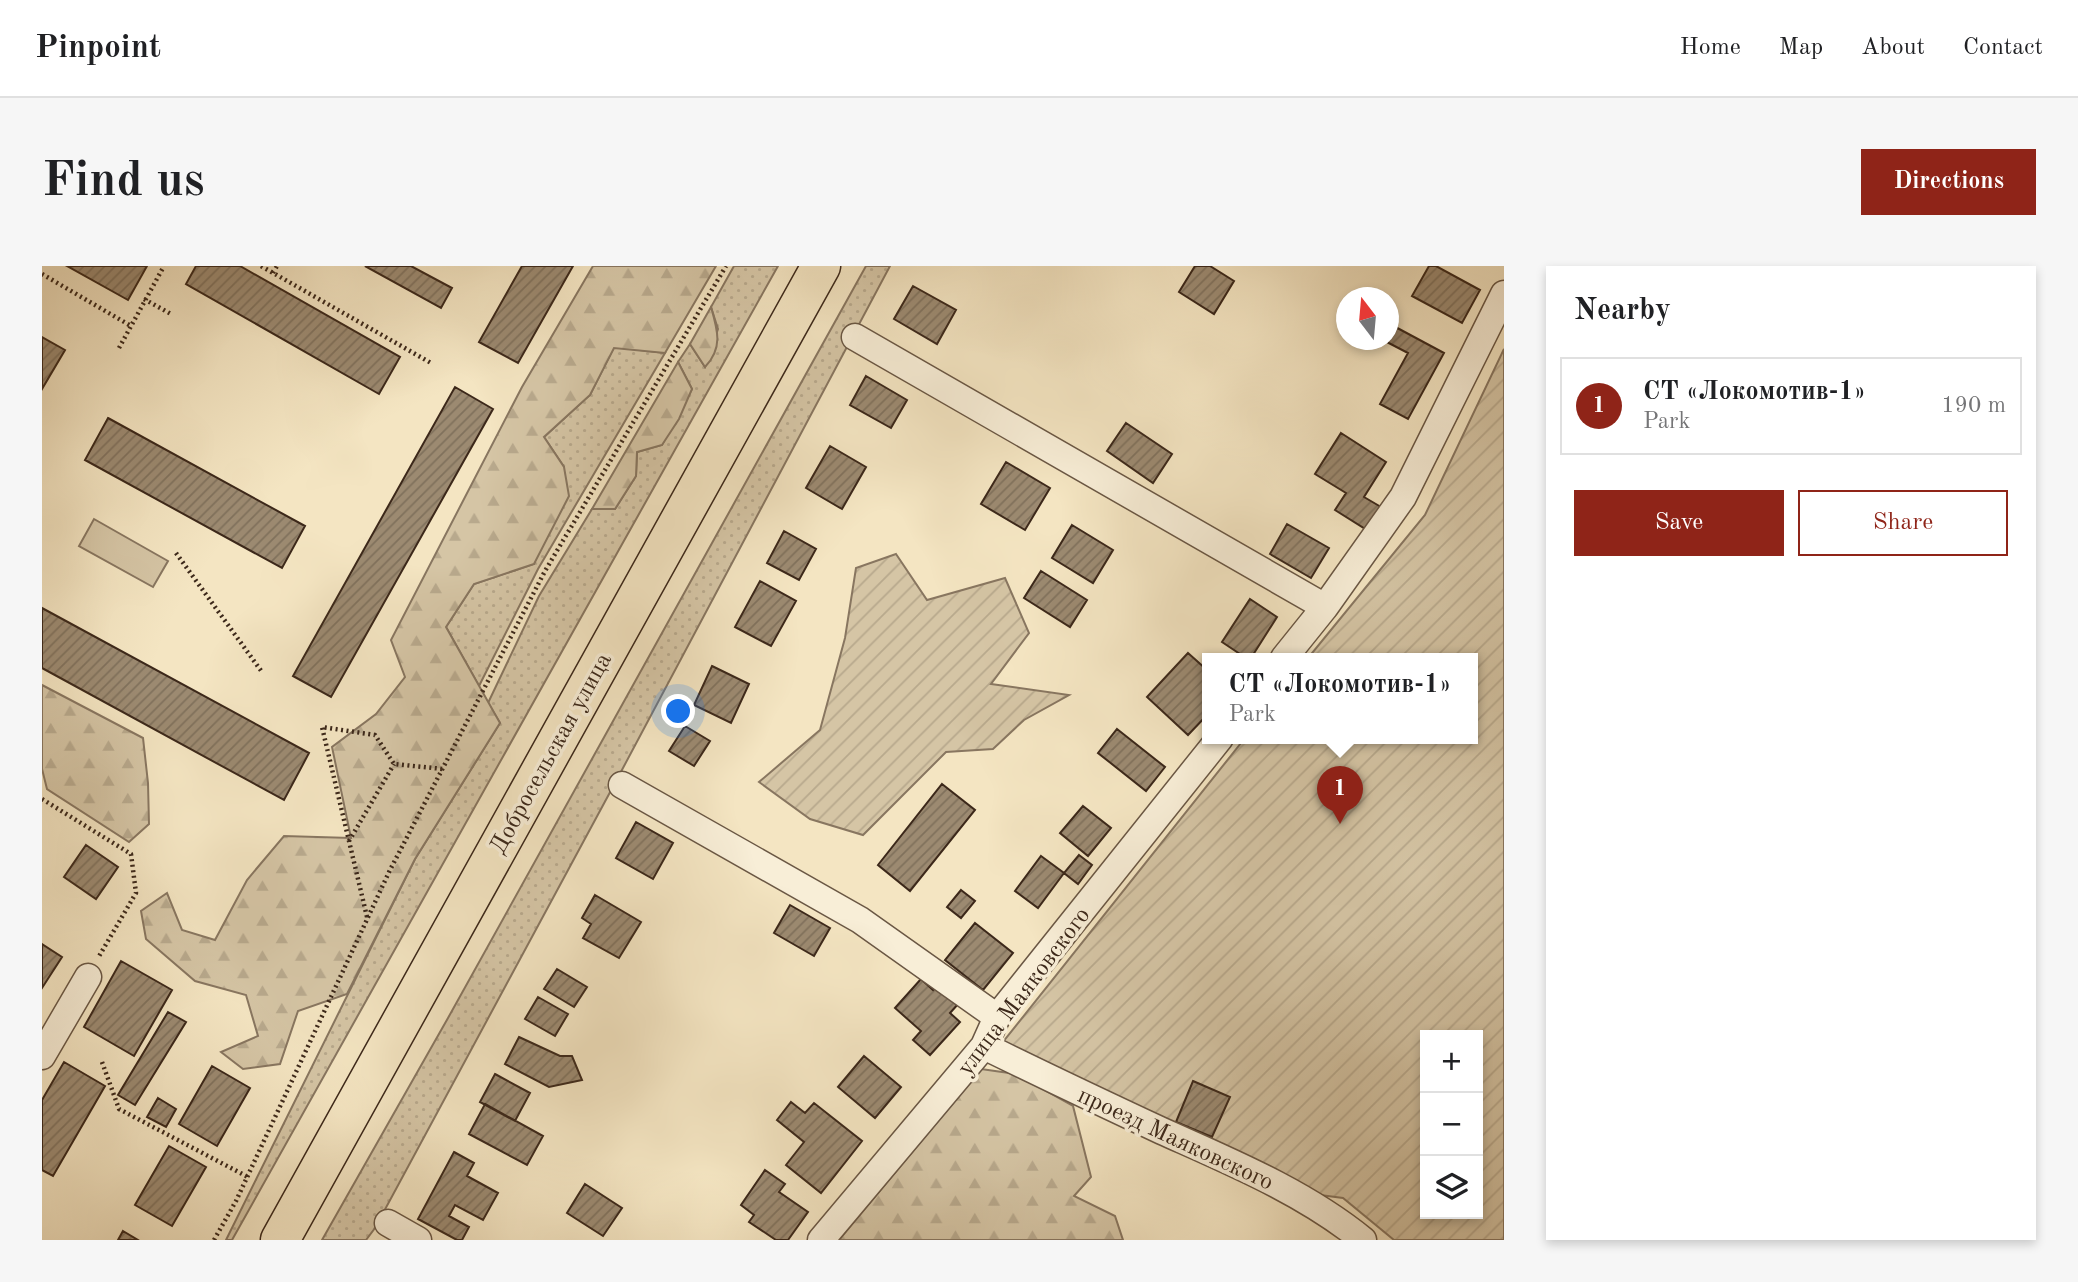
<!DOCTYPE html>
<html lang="en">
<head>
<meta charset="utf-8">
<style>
  body { margin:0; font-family:"Old Standard TT",serif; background:#f6f6f6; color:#202124 }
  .controls { position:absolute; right:21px; bottom:21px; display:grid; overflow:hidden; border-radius:0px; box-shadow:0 4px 10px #0003 }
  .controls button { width:63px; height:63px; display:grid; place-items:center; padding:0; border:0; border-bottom:2px solid #e0e0e0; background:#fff; color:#202124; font:35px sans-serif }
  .compass { position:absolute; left:1294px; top:21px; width:63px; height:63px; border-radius:50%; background:#fff; box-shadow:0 4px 10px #0003; rotate:344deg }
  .you { position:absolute; left:637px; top:446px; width:24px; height:24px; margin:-18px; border:5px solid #fff; border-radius:50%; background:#1a73e8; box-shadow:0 0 0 10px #1a73e833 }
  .badge { display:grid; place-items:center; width:46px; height:46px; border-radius:50%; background:#8f2418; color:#fff; font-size:23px; font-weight:700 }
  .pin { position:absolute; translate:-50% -58px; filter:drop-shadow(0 2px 4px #0008) }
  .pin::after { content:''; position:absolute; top:37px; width:24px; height:21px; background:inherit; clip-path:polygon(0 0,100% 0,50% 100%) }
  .popup { position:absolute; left:1160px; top:387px; width:276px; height:91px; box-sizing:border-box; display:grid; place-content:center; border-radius:0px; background:#fff; filter:drop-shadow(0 2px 5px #0005); font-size:23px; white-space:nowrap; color:#757577 }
  .popup b { font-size:26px; color:#202124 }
  .popup::after { content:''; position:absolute; left:50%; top:100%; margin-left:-14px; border:14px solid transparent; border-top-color:#fff }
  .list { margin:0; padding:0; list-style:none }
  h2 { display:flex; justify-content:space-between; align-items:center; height:91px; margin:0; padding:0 28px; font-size:30px }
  h2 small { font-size:23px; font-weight:400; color:#757577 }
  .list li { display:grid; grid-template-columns:46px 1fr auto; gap:21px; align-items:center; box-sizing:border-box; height:98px; margin:0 14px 14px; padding:0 14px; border:2px solid #e0e0e0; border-radius:0px }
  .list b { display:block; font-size:26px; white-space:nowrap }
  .list p { margin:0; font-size:23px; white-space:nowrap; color:#757577 }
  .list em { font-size:23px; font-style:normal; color:#757577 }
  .actions { display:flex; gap:14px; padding:21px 28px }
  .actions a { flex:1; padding:16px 0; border:2px solid #8f2418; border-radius:0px; text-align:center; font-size:24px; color:#8f2418 }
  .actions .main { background:#8f2418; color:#fff }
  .icon { flex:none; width:38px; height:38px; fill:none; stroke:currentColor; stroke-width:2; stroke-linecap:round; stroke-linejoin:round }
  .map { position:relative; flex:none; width:1462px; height:974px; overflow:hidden; border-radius:0px }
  header { display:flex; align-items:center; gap:42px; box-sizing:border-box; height:98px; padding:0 35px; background:#fff; border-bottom:2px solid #e0e0e0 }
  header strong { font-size:33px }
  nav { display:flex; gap:38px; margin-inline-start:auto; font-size:24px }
  .intro { display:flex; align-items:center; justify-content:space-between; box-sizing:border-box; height:168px; padding:0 42px }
  h1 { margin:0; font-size:49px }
  .button { padding:18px 32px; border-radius:0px; background:#8f2418; color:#fff; font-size:24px; font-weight:700 }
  main { display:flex; gap:42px; padding:0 42px }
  aside { flex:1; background:#fff; border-radius:0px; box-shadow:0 4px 10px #0003 }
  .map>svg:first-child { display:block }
  .grass { fill:url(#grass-dots); stroke:#887660; stroke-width:2 }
  .forest { fill:url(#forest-firs); stroke:#887660; stroke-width:2 }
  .park { fill:#d5c5a5; stroke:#887660; stroke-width:2 }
  .garden { fill:url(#garden-furrows); stroke:#887660; stroke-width:2; fill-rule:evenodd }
  .building { fill:url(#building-hatch); stroke:#3c281a; stroke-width:2 }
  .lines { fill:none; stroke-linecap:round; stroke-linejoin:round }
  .minor-casing { stroke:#6a5744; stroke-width:29 }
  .primary-casing { stroke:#3c281a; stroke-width:41 }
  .path { stroke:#3c281a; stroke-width:4.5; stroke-dasharray:2 3.5; stroke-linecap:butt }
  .minor { stroke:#f8eed7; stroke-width:26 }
  .primary { stroke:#f4e5c2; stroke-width:38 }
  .labels { text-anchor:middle; stroke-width:7; stroke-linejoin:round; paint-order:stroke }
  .street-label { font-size:24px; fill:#3c281a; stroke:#f8eed7 }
</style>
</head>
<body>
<header>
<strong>Pinpoint</strong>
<nav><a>Home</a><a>Map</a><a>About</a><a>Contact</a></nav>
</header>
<div class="intro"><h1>Find us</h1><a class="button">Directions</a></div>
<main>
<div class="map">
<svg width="1462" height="974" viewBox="0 0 1462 974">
  <defs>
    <pattern id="grass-dots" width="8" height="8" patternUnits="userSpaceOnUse" patternTransform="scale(1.75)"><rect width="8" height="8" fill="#d5c5a5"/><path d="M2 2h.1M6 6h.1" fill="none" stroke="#b8a98d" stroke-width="1.8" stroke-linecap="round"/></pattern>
    <pattern id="forest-firs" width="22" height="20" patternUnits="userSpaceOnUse" patternTransform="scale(1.75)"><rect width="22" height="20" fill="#d5c5a5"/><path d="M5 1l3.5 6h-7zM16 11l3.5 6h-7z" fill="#b8a98d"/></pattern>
    <pattern id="garden-furrows" width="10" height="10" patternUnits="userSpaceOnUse" patternTransform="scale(1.75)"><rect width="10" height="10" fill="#d5c5a5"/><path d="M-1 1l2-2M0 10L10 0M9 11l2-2" fill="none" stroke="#b8a98d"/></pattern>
    <pattern id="building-hatch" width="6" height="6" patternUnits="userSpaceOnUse" patternTransform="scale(1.75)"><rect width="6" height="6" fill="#9c8a71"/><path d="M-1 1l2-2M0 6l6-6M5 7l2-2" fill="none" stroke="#80715c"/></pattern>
  </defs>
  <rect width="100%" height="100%" fill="#f4e5c2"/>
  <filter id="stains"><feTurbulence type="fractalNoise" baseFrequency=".00286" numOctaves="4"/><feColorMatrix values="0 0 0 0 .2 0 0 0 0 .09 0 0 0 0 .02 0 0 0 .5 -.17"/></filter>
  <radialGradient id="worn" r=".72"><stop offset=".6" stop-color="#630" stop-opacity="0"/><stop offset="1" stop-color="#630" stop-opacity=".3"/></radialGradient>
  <path class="grass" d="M692,0H736L190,974H184L373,593L458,457L446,437L497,330L550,243H573L594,210L595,186L620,179L650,123L636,96L648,78L663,101L676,63L669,41Z
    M824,0H848L573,517L333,962L324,974H280L406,752Z
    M572,81L623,87L496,303L437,420L404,361L432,318L492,298L522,201L502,171L548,129Z"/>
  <path class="forest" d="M551,0H674L623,87L572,82L548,129L502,171L522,201L527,230L492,298L432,318L404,361L458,457L373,593L305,728L256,745L238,798L201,803L179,786L216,770L204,729L153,715L104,673L99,645L125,627L140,664L173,674L205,614L242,570L309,572L290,481L334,448L363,411L349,374L480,121Z
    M669,41C676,65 681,82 663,101L648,78Z
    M636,96L650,123L637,153L620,179L595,186L594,210L573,243H550Z
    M0,419L101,472L106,517L107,558L87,576L5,523L0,503Z
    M939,803L974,808L1031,840L1049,911L1032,930L1073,950L1081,974H797Z"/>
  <path class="park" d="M52,253L126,295L111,321L37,280Z"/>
  <path class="garden" d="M1462,83V974H1352L1301,932L1278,929L961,776L1203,472H1431V392H1266L1383,249ZM1383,769H1436V948H1383Z
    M854,288L885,334L963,312L987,367L949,418L1027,429L982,454L951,483L904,486L821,569L768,553L717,516L778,464L803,372L814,302Z"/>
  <path class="building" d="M25,0H105L86,34Z
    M154,0H198L358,91L337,128L144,18Z
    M323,0H369L410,22L399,42Z
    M480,0H531L476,97L437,76Z
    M1153,0H1168L1192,15L1172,48L1137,26Z
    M1387,0H1394L1438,24L1420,57L1370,30Z
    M871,20L914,44L895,78L852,53Z
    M1346,57L1402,87L1366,153L1338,138L1366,87L1341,74H1346Z
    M0,71L23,84L0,123Z
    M824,110L865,134L849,162L808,139Z
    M413,121L451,143L289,431L251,410Z
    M66,152L263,260L240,302L43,194Z
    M1084,157L1130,188L1111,217L1065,185Z
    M1299,167L1344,196L1322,231L1339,241L1325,264L1293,244L1304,227L1273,208Z
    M788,180L824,201L800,243L764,222Z
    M964,196L1008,222L983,264L939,238Z
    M1245,258L1287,282L1269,312L1228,288Z
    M1030,259L1071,284L1051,317L1010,292Z
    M742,265L774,283L757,314L725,297Z
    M999,305L1045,334L1028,361L982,332Z
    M718,315L754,335L729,380L693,361Z
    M1208,333L1235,351L1209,392H1204L1180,376Z
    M0,342L267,487L242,534L0,402Z
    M1146,387L1165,404V449L1146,469L1105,431Z
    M670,400L707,418L689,457L652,439Z
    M643,460L668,475L652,500L627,485Z
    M1075,463L1123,501L1104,525L1056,487Z
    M900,518L933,544L868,625L836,599Z
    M1041,540L1069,562L1046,590L1018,567Z
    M594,556L631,577L611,613L574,592Z
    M44,579L76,601L54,633L22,611Z
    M1037,589L1050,599L1036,618L1022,607Z
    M999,590L1022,607L996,642L973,625Z
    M919,624L933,635L919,652L905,641Z
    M553,629L599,656L577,692L541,672L549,658L540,652Z
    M748,639L788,662L772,690L732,667Z
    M933,657L971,687L941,724L903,694Z
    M0,678L20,691L0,722Z
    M79,695L130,724L92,790L42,761Z
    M515,703L545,721L532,741L502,723Z
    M879,713L891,724L896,718L917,737L908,747L918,756L888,789L871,774L879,765L853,742Z
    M496,731L526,748L513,770L483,753Z
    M126,746L144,756L93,839L76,829Z
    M477,771L518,790H530L540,814L507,821L463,798Z
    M822,790L859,821L833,852L796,821Z
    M22,796L63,820L11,910L0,904V834Z
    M170,800L208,822L175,880L137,858Z
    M453,808L488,827L473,855L438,836Z
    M1151,815L1188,831L1170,871L1134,856Z
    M116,832L134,843L124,861L105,851Z
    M749,836L763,847L772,837L820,875L779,927L744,899L762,876L735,854Z
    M443,838L501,870L485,899L427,868Z
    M127,880L164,901L130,960L93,939Z
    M412,886L432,897L425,910L456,927L441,954L413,939L407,950L427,961L420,974H415L376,953Z
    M723,904L743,918L737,926L766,946L746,974H734L707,956L712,949L699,939Z
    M543,918L580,942L561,970L525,947Z
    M81,965L96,974H76Z"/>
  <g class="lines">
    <defs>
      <path id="minor" d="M813,71L1283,341
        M1242,392L1283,341L1361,231L1462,28
        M580,519L818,654L955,751
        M942,780C1001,809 1060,837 1120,865C1189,896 1262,926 1321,974
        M0,790L46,711
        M346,957L376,974
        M779,974L942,780L955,751L1178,472"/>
      <path id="primary" d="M238,974L779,0"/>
    </defs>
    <use href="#minor" class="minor-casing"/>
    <use href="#primary" class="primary-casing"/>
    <path class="path" d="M219,0L389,97
      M231,7L235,0
      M0,8L89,60
      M102,33L129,48
      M77,82L122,0
      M134,287L220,406
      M0,533L89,588L94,627L56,692
      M307,575L352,498
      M325,651L280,461L333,469L352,498L401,503
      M60,796L77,843L206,911
      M172,974L194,935L348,604L503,305L684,0"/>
    <use href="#minor" class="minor"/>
    <use href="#primary" class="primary"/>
  </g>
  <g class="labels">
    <g class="street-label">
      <text transform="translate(508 487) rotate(-61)" y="8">Добросельская улица</text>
      <text transform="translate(981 725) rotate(-53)" y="8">улица Маяковского</text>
      <text transform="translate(1134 872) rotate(25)" y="8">проезд Маяковского</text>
    </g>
  </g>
  <rect width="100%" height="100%" filter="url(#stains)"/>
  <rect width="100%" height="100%" fill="url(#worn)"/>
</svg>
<div class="controls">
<button>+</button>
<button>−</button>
<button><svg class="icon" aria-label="layers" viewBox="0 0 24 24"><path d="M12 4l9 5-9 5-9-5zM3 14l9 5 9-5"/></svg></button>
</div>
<svg class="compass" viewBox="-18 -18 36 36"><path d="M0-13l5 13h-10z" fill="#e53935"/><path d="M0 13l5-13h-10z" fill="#757577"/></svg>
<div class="you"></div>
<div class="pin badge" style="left:1298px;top:558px">1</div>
<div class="popup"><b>СТ «Локомотив-1»</b>Park</div>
</div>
<aside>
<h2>Nearby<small></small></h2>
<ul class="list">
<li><span class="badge">1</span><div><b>СТ «Локомотив-1»</b><p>Park</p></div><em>190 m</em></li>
</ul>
<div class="actions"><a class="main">Save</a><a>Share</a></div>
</aside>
</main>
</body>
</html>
